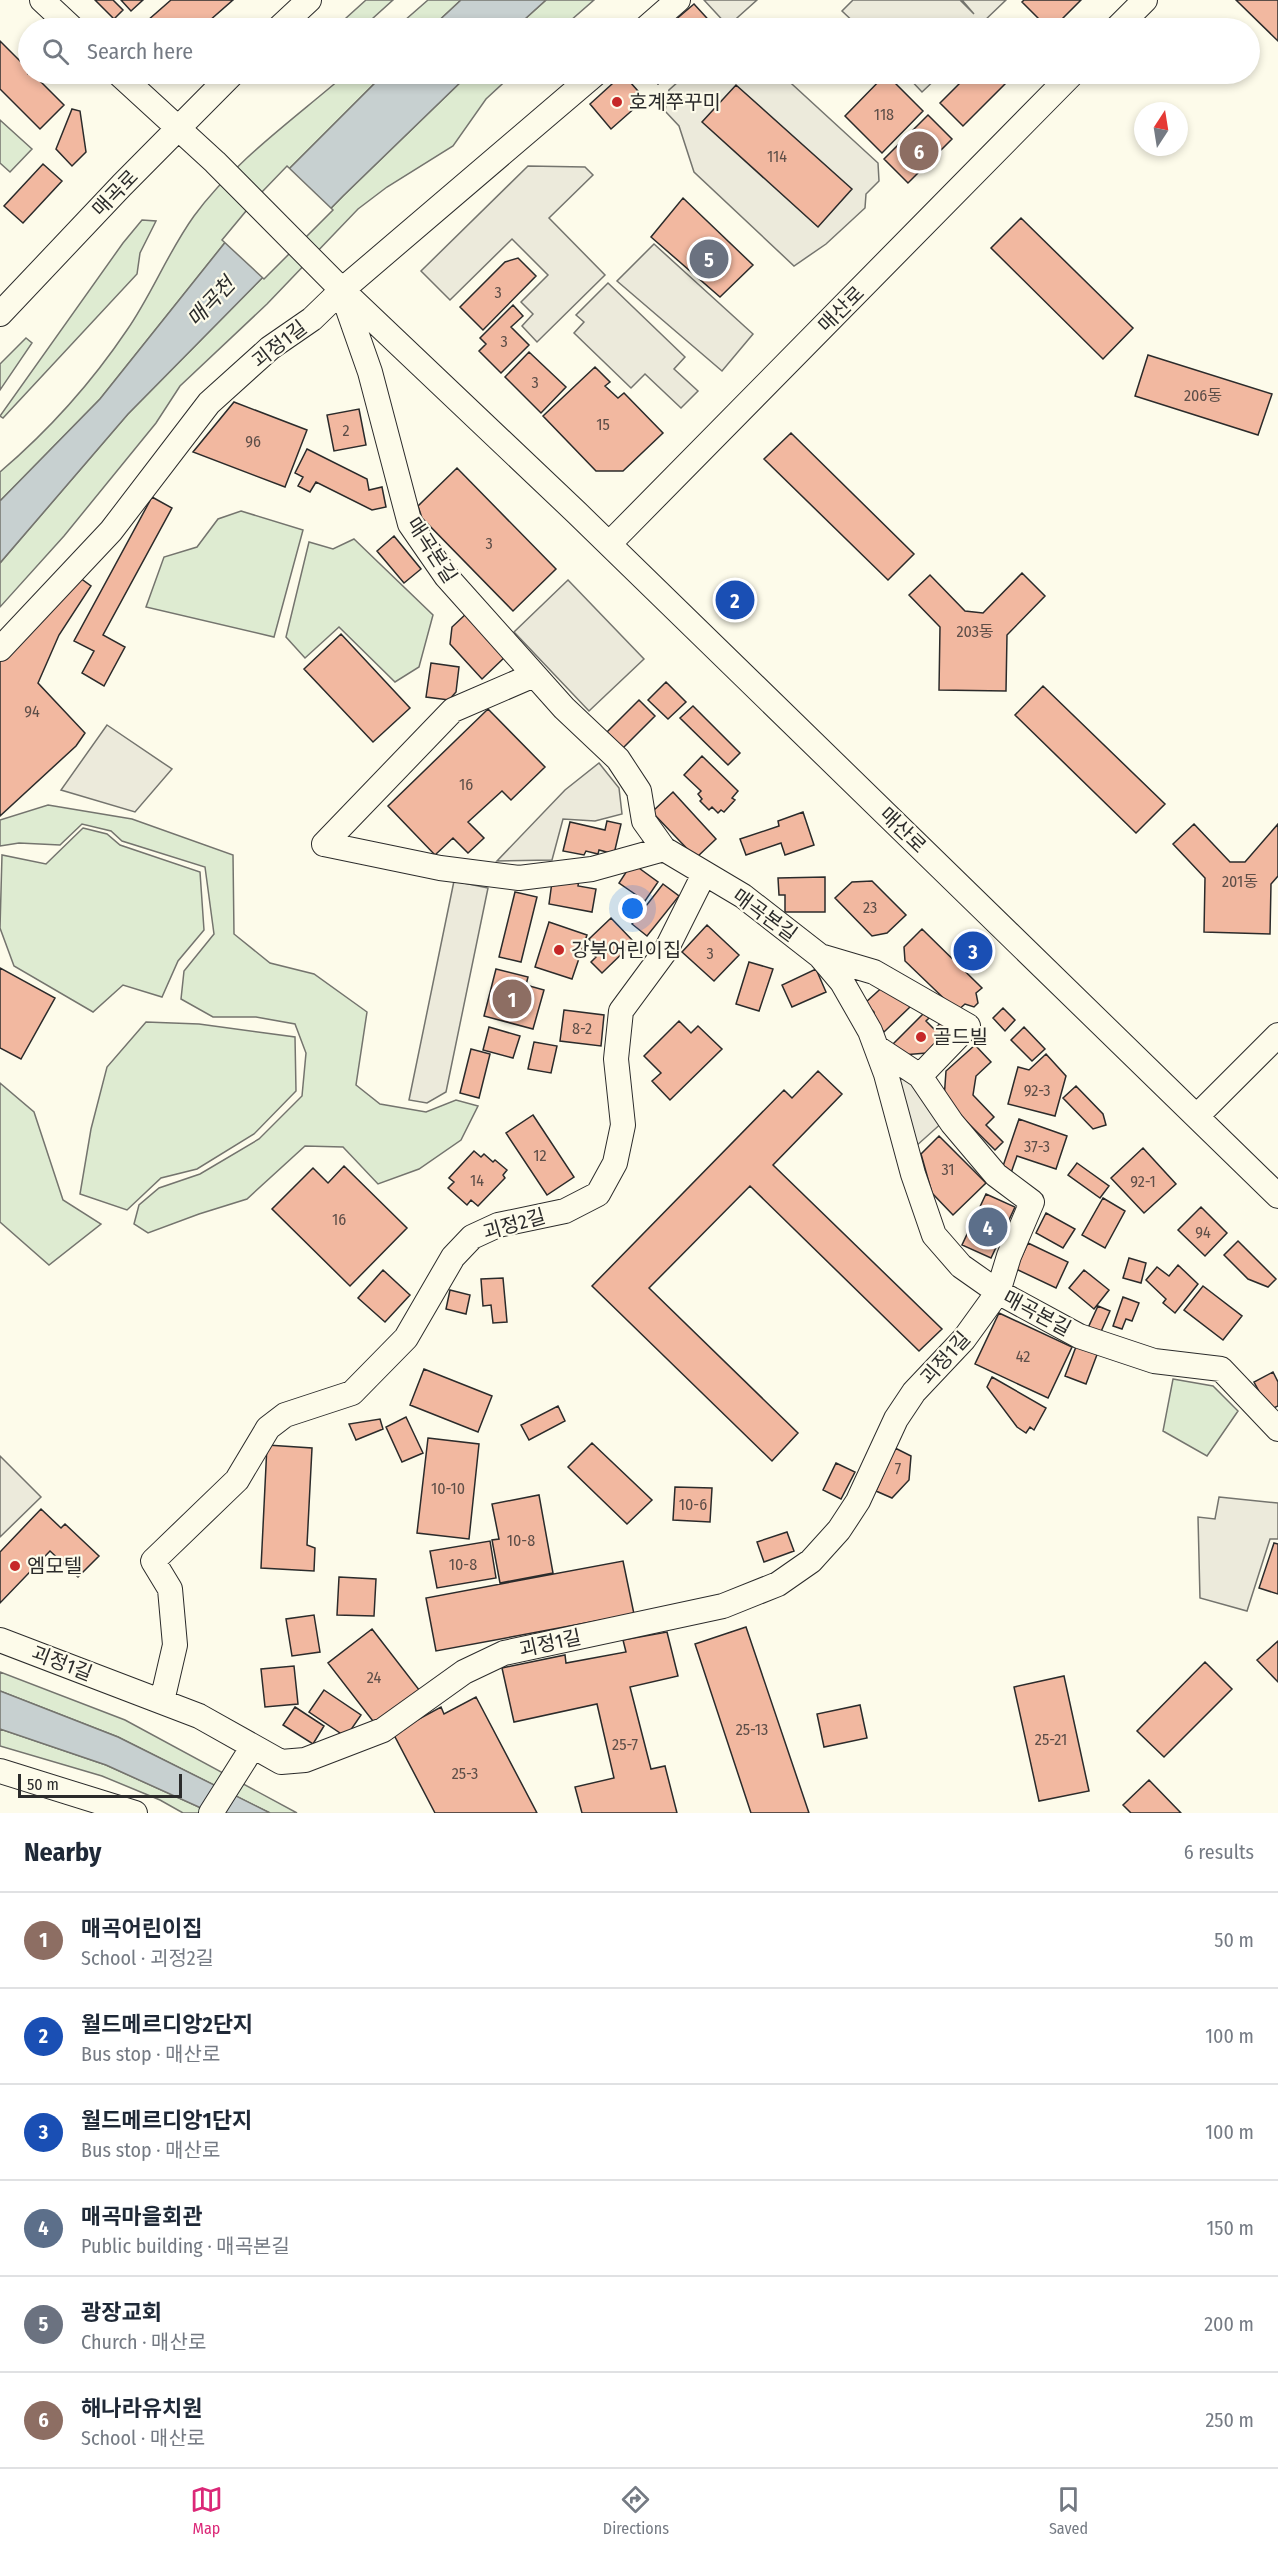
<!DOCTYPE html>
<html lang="en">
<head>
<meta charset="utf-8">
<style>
  body { margin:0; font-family:"Fira Sans Condensed","Noto Sans KR",sans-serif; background:#f2f2f3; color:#1f2937 }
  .compass { position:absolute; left:1134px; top:102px; width:54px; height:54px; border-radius:50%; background:#fff; box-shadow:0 3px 9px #0003; rotate:12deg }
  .scale { position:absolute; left:18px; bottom:15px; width:164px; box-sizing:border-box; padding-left:6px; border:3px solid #2b2b2b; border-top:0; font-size:16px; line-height:21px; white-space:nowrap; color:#2b2b2b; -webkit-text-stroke:4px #fdfbea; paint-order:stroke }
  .you { position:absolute; left:633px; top:909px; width:21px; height:21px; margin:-15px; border:4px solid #fff; border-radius:50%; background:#1a73e8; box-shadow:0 0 0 9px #1a73e833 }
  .badge { display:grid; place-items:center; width:39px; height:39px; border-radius:50%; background:#db2777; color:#fff; font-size:20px; font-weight:700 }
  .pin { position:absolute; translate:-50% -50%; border:3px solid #fff; box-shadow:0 2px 6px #0006 }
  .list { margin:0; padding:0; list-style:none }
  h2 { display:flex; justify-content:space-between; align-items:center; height:78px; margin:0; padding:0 24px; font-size:26px }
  h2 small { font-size:20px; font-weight:400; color:#747a83 }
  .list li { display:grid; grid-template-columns:39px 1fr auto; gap:18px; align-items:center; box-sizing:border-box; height:96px; padding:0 24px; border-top:2px solid #e0e1e3 }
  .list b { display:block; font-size:22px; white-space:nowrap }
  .list p { margin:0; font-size:20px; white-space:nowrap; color:#747a83 }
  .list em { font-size:20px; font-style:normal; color:#747a83 }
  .icon { flex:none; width:33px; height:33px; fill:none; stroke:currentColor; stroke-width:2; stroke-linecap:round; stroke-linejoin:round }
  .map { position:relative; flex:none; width:1278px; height:1813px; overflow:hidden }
  .search { position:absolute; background:#fff; box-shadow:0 3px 9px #0003; left:18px; right:18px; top:18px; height:66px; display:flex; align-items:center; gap:15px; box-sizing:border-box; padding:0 21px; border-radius:33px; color:#747a83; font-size:22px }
  .sheet { height:654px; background:#fff }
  nav { display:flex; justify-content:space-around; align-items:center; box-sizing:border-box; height:84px; border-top:2px solid #e0e1e3; background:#fff; font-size:16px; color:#747a83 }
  nav a { display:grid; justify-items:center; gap:3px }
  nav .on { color:#db2777 }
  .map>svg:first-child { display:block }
  .green { fill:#deebd1; stroke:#74746e; stroke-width:1.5 }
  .parking { fill:#eceadb; stroke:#74746e; stroke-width:1.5 }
  .water { fill:#c7d0d0; stroke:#74746e; stroke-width:1.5 }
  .pier { fill:#fdfbea; stroke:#74746e; stroke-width:1.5 }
  .building { fill:#f2b8a0; stroke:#2b2b2b; stroke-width:1.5 }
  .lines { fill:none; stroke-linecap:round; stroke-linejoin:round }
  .minor-casing { stroke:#2b2b2b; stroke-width:26 }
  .minor { stroke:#fdfbea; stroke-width:24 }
  .poi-dot { fill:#c62828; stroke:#fdfbea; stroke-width:2 }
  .labels { text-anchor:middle; stroke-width:4.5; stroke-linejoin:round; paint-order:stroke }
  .number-label { font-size:16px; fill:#5d4e48 }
  .poi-label { font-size:20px; fill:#2b2b2b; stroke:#fdfbea; text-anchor:start }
  .street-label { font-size:20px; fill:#2b2b2b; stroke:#fdfbea }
  .water-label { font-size:21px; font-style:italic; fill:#2b2b2b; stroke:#fdfbea }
</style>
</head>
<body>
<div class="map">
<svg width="1278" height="1813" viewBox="0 0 1278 1813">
  <rect width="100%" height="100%" fill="#fdfbea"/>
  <path class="green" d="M366,0H393L362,28H335Z
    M428,0H461L431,28H396Z
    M546,0H594L562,28H515Z
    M346,74H384L263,195L100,399L0,501V472C48,431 92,382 127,330C152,294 168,252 194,216C234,161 294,119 346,74Z
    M469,74H513L486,99L453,146L387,187L358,209L267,304L180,386L156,423L64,536L0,607V563L128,414L343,196Z
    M0,120L32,149L10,172L0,163Z
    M142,220L156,221L140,253L137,274L3,418L0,416L123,243Z
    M26,338L32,343L0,390V364Z
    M241,511L303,530L274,637L146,607L164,557L197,547L218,519Z
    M354,539L433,615L419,667L395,682L339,627L305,658L286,637L309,542L333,549Z
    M48,805L132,819L233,855L234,934L270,963L314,974L367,1012L356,1085L380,1104L426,1112L456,1100L478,1106L461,1140L419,1169L378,1184L343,1147L305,1146L247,1199L199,1214L148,1233L134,1224L139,1205L159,1188L200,1174L259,1139L302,1096L306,1053L295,1024L256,1017H213L181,999L184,971L214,934L205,867L122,841L111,831L82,824L60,845L19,843L0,846V820Z
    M83,828L107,834L120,845L200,872L204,930L178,961L162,997L123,985L93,1012L14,966L0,928L2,855L46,864Z
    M146,1022L199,1024L295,1037L296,1091L254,1134L197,1169L161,1178L127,1210L80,1194L91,1129L107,1067Z
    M0,1083L34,1112L63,1200L101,1224L49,1265L0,1222Z
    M1173,1379L1213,1386L1238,1411L1207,1456L1163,1431Z
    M0,1672L125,1720L297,1813H270L118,1737L0,1691Z
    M0,1729L106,1765L212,1813H183L160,1800L102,1776L0,1746Z"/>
  <path class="parking" d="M704,0H757L728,26Z
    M853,0H960L974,14L962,0H1006L983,22L987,28H860L842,11Z
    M687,74H781L878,163L879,181L866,194L865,208L826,244L794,266L694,172L679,126L665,111L669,90Z
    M905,74H941L922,92Z
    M528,166L585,167L593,175L549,218L605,275L537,342L522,326L533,314L521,302L548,275L512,239L450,300L421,271Z
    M654,244L753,334L722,371L617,281Z
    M608,283L685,357L674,369L698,391L681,408L645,374L631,388L574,333L584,322L576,315Z
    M568,580L644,659L589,711L514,632Z
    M107,725L172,769L135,812L61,790Z
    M599,763L619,788L622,814L595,821L563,819L552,860L497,861L565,790Z
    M454,881L488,888L446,1092L427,1103L409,1100Z
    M912,1077L944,1121L915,1147L897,1080Z
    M0,1456L41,1497L0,1537Z
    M1219,1497L1278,1503V1539H1270L1247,1611L1200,1598L1198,1517L1215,1519Z"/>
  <path class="water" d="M461,0H546L515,28H431Z
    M384,74H469L343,196L128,414L0,563V501L100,399L263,195Z
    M0,1691L118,1737L270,1813H212L106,1765L0,1729Z"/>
  <path class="pier" d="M287,166L333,210L264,279L222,240L261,193Z"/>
  <path class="building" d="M95,0H113L123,10L114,19Z
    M121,0H143L131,11Z
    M171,0H233L201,28H139Z
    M1024,0H1081L1058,23L1044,24L1022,2Z
    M1236,0H1278V41Z
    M694,4L716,28H666Z
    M0,41L28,69V74H33L64,105L40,129L0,89Z
    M623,74L645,99L611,129L590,104Z
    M648,74H670L658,84Z
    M886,74L923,111L882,153L845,116Z
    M969,74H1015L963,126L940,103Z
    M736,85L852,189L818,227L702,122Z
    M72,109L80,111L86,152L72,166L56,149Z
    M928,115L952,139L908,183L884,159Z
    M43,164L62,181L23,223L4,206Z
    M683,198L753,265L720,297L651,237Z
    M1021,218L1133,328L1103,359L991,248Z
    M518,258L536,276L483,330L460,307L505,262Z
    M513,305L523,316L511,327L529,345L501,373L479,351L486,344L480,338Z
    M529,352L566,387L541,413L505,377Z
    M1148,355L1272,394L1258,435L1135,396Z
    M595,367L610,382L605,386L618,398L624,393L663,433L623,471H596L543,416Z
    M234,402L307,430L285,487L193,452Z
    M359,409L366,445L334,451L327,415Z
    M791,433L914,554L888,580L764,459Z
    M307,449L367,479L369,490L382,487L386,507L372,510L316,482L310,492L298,486L303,477L295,473Z
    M457,468L556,569L513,611L422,518L418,506Z
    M152,497L172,508L103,635L125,647L104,686L82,673L94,651L74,641Z
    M394,536L421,569L404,583L377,551Z
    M1022,573L1045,596L1007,635L1006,691L939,690L940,627L909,595L930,575L965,611L983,613Z
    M76,575L91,586L59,635L38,683L85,733L76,746L0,816V659Z
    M467,613L507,655L482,679L450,644L452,627Z
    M341,634L410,708L373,742L304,669Z
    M431,663L459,667L456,692L449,700L426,697Z
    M666,682L686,702L668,719L648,700Z
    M1043,686L1165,804L1136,833L1015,715Z
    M639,700L655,716L623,748L607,732Z
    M693,706L740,753L728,765L680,718Z
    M488,709L545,767L511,800L502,791L468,822L484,838L468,853L453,838L435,855L388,806Z
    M702,756L738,791L732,798L735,800L724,812L721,810L718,813L712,807L709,810L700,801L702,799L698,794L701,791L684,775Z
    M673,792L716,839L696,858L652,812Z
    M803,812L814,845L785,855L781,843L746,855L740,839L779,826L778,821Z
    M607,821L621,824L614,854L599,850L598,854L586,851L584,855L563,851L570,822L605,830Z
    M1194,824L1230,862H1245L1278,824V876L1271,884L1270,934L1204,932L1205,878L1173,844Z
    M632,863L658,882L645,901L619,883Z
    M567,877L579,879L578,886L596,889L592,912L549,904L552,882L566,884Z
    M825,877V912H785V895H779L778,878Z
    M872,881L906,915L887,933L872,936L835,898L852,882Z
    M663,884L679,896L647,936L632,924Z
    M515,892L537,897L521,962L499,957Z
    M611,918L634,942L602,973L591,962L596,957L591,952L597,947L589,939Z
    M549,922L587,935L572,979L535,967Z
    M707,925L739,955L714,981L682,952Z
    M922,929L982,988L976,993L978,1003L974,1007L965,1004L957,1011L905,961L904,947Z
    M749,962L773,969L759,1011L736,1004Z
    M0,968L55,998L21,1059L0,1048Z
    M496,969L528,977L526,985L544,990L533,1029L484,1016Z
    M816,969L826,992L792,1007L782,985Z
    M888,982L911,1006L884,1032L874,1020V1012L865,1003Z
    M1003,1008L1015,1020L1005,1031L993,1018Z
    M564,1010L604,1015L601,1046L560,1041Z
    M924,1013L929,1018L926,1021L934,1029L943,1021L951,1029L927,1053L902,1055L892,1045Z
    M679,1021L691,1033L698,1026L722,1049L670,1100L652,1081L661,1073L644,1056Z
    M489,1027L520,1036L513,1058L483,1050Z
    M1024,1027L1045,1049L1032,1061L1011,1040Z
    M534,1042L557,1046L551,1073L528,1069Z
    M975,1045L991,1062L976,1076L973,1095L994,1117L986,1125L1003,1142L995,1150L944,1099L946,1071Z
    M471,1049L490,1054L479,1098L460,1093Z
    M1046,1054L1066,1076L1055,1116L1008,1104L1018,1067L1029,1070Z
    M818,1071L842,1094L773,1165L942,1329L919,1351L750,1186L649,1288L798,1433L772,1461L592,1286L784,1090L792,1098Z
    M1076,1086L1103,1114L1106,1125L1093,1129L1063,1098Z
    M533,1115L574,1177L547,1195L506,1133Z
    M1019,1119L1067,1136L1056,1169L1017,1156L1011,1173L1002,1169Z
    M939,1136L986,1183L953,1215L932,1193L921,1154Z
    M1143,1148L1176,1184L1144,1213L1111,1178Z
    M474,1151L481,1157L484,1154L493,1162L495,1160L507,1170L503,1175L505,1178L478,1206L471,1200L467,1205L448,1188L454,1182L449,1178Z
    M1077,1163L1109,1186L1100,1198L1068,1175Z
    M344,1166L407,1228L350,1286L272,1209L313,1168L328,1183Z
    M986,1194L1015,1207L991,1258L962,1245Z
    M1103,1198L1125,1211L1105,1248L1082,1235Z
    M1201,1207L1227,1233L1205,1256L1178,1230Z
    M1046,1213L1075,1229L1063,1248L1036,1233Z
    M1238,1241L1276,1279L1268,1287L1248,1279L1224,1255Z
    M1028,1243L1068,1262L1056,1288L1016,1269Z
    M1129,1258L1146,1263L1141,1283L1123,1278Z
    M1178,1265L1198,1284L1175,1313L1163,1303L1166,1299L1146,1280L1157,1267L1169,1276Z
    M383,1270L410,1295L385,1322L358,1298Z
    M1084,1270L1109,1290L1094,1309L1069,1288Z
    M503,1278L507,1322L493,1323L491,1305L483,1306L481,1279Z
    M1203,1286L1242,1316L1223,1340L1184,1310Z
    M450,1290L470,1295L466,1314L446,1309Z
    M1123,1297L1139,1303L1132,1321L1126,1319L1122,1329L1113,1326Z
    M1098,1306L1110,1311L1100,1334L1088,1328Z
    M999,1313L1072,1347L1048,1398L975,1364Z
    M1077,1344L1098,1352L1086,1384L1065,1376Z
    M424,1369L492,1396L478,1432L410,1405Z
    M1273,1372L1278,1382V1406L1269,1410L1254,1382Z
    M992,1377L1046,1408L1034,1430L1030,1427L1026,1433L1017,1427L987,1387Z
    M558,1406L565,1421L529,1440L521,1425Z
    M406,1417L423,1453L402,1462L386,1427Z
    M380,1419L383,1429L356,1440L349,1424Z
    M428,1438L479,1444L469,1539L417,1533Z
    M592,1443L652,1500L627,1524L568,1467Z
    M267,1445L312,1448L307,1545L315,1548L314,1571L261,1568Z
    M895,1448L911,1456L909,1480L892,1498L876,1491Z
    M836,1463L855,1472L841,1499L823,1490Z
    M675,1487L712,1488L710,1522L673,1520Z
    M539,1495L553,1573L500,1583L492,1540L499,1539L492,1504Z
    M41,1509L61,1528L65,1524L99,1556L78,1577L50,1551L0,1603V1552Z
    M787,1532L794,1551L764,1562L757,1542Z
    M490,1541L496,1578L437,1588L430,1551Z
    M1274,1543L1278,1544V1594L1259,1588Z
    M623,1561L634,1614L436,1651L426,1598Z
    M339,1577L376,1579L374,1616L337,1615Z
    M314,1615L320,1652L292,1656L286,1619Z
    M746,1627L809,1813H751L695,1644Z
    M372,1629L420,1691L376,1725L328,1663Z
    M667,1632L678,1676L630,1687L651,1769L665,1766L677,1813H582L575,1787L614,1778L597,1704L514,1722L502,1668L565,1655L566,1663L626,1652L623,1640Z
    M1278,1641V1682L1257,1660Z
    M1205,1662L1232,1689L1164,1757L1137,1731Z
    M294,1666L298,1704L265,1707L261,1669Z
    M1064,1676L1089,1791L1039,1801L1014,1687Z
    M324,1690L361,1715L346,1737L309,1712Z
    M476,1697L537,1813H435L393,1733L441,1707L444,1714Z
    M860,1705L867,1738L824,1747L817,1714Z
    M295,1707L324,1726L313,1744L283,1725Z
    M1149,1780L1181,1813H1131L1123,1805Z"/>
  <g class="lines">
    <defs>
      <path id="minor" d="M42,0L72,28
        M279,28L309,0
        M646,28L678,0
        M1117,28L1145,0
        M119,74L215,162L342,290L577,513L1278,1196
        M343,295L370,372L410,524L446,576L564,708L618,759L639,791L644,821L664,849L743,896L820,956L842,982L870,1031L886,1074L913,1174L934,1235L961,1266L998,1292L1079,1336L1154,1361L1221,1369L1278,1429
        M0,314L122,185L232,74
        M609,544L1072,74
        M0,649L111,531L209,403L270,348L312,319L342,290L595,74
        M324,844L440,868L519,878L592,869L664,849
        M324,844L453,710L534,675
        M820,956L874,972L968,1026L920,1076
        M1197,1116L1278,1035
        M0,1640L199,1716L281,1762L305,1760L383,1730L464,1672L504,1653L723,1606L778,1584L811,1561L839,1530L858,1501L896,1419L914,1392L964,1339L998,1292L1009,1256L1032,1202L996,1175L952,1123L920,1076L876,1047
        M162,1701L175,1645L170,1589L153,1561L237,1480L268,1428L285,1415L352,1393L406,1338L453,1257L472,1237L498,1225L565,1211L598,1194L615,1163L623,1125L616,1059L621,1011L666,950L704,874
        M0,1771L135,1813
        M211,1813L252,1748"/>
    </defs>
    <use href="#minor" class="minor-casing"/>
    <use href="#minor" class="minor"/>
  </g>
  <g class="poi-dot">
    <circle cx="617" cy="102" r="6"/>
    <circle cx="559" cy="950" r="6"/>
    <circle cx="921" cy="1037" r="6"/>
    <circle cx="15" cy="1566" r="6"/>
  </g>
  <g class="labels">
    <g class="number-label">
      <text x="884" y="120">118</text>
      <text x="777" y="162">114</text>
      <text x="498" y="298">3</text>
      <text x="504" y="347">3</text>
      <text x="535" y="388">3</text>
      <text x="1203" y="401">206동</text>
      <text x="603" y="430">15</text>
      <text x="346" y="436">2</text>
      <text x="253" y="447">96</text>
      <text x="489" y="549">3</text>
      <text x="975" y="637">203동</text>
      <text x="32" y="717">94</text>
      <text x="466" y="790">16</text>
      <text x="1240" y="887">201동</text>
      <text x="870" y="913">23</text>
      <text x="710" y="959">3</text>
      <text x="582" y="1034">8-2</text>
      <text x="1037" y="1096">92-3</text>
      <text x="1037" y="1152">37-3</text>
      <text x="540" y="1161">12</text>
      <text x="948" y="1175">31</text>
      <text x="477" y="1186">14</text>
      <text x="1143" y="1187">92-1</text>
      <text x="339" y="1225">16</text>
      <text x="1203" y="1238">94</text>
      <text x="1023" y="1362">42</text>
      <text x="898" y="1474">7</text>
      <text x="448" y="1494">10-10</text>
      <text x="693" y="1510">10-6</text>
      <text x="521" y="1546">10-8</text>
      <text x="463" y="1570">10-8</text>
      <text x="374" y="1683">24</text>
      <text x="752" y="1735">25-13</text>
      <text x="1051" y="1745">25-21</text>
      <text x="625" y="1750">25-7</text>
      <text x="465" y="1779">25-3</text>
    </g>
    <g class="poi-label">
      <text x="629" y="109">호계쭈꾸미</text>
      <text x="571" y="957">강북어린이집</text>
      <text x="933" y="1044">골드빌</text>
      <text x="27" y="1573">엠모텔</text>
    </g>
    <g class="street-label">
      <text transform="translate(115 193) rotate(-46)" y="7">매곡로</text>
      <text transform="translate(841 309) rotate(-45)" y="7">매산로</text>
      <text transform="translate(279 344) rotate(-38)" y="7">괴정1길</text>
      <text transform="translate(432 550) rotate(57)" y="7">매곡본길</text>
      <text transform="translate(903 830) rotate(44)" y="7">매산로</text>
      <text transform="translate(765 915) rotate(36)" y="7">매곡본길</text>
      <text transform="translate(514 1224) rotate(-16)" y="7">괴정2길</text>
      <text transform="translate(1037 1313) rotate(28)" y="7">매곡본길</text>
      <text transform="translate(945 1358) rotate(-48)" y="7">괴정1길</text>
      <text transform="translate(550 1643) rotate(-12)" y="7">괴정1길</text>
      <text transform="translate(62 1663) rotate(21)" y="7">괴정1길</text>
    </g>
    <g class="water-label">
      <text transform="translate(211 302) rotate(-47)" y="7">매곡천</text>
    </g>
  </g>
</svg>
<svg class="compass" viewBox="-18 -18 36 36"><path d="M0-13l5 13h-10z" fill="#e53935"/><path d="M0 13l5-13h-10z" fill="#747a83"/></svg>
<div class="scale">50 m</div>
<div class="you"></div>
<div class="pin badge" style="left:512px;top:999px;background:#8d6e63">1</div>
<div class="pin badge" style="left:735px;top:600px;background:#1a4fb4">2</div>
<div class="pin badge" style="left:973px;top:951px;background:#1a4fb4">3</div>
<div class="pin badge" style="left:988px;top:1227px;background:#5c6f8a">4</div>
<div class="pin badge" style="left:709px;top:259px;background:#6b7280">5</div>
<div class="pin badge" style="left:919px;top:151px;background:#8d6e63">6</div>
<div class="search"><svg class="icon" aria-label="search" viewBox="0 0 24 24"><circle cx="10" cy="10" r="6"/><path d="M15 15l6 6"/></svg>Search here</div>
</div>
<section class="sheet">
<h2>Nearby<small>6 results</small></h2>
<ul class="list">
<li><span class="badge" style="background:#8d6e63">1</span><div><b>매곡어린이집</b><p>School · 괴정2길</p></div><em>50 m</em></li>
<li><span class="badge" style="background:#1a4fb4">2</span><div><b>월드메르디앙2단지</b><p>Bus stop · 매산로</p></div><em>100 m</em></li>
<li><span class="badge" style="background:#1a4fb4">3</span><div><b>월드메르디앙1단지</b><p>Bus stop · 매산로</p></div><em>100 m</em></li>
<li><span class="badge" style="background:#5c6f8a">4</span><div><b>매곡마을회관</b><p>Public building · 매곡본길</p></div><em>150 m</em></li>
<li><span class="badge" style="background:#6b7280">5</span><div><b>광장교회</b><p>Church · 매산로</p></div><em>200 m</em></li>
<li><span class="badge" style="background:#8d6e63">6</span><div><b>해나라유치원</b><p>School · 매산로</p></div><em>250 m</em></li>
</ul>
</section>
<nav>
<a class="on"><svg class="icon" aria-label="map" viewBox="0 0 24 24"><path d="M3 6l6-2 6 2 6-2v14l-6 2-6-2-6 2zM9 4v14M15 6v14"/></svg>Map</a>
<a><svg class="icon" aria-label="directions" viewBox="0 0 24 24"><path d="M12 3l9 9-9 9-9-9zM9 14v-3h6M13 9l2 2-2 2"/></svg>Directions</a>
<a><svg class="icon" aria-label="saved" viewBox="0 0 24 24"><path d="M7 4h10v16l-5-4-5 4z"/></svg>Saved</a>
</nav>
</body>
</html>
